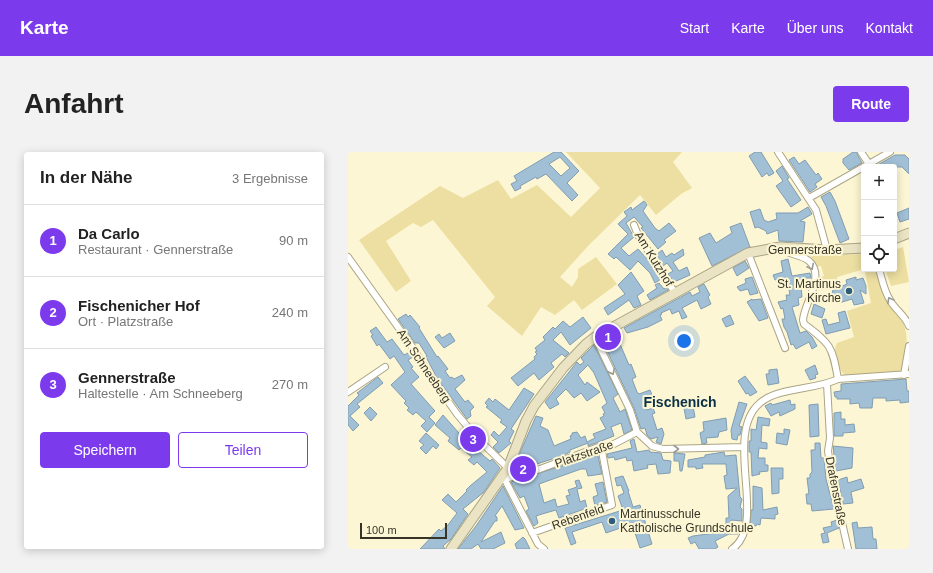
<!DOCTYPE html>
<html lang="de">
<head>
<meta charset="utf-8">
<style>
  body { margin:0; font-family:Arial,sans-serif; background:#f2f2f2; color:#222 }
  .controls { position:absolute; right:12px; top:12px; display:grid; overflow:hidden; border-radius:4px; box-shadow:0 2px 10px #0003 }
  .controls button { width:36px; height:36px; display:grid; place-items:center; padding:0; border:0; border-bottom:1px solid #e0e0e0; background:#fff; color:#222; font:20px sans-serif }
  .scale { position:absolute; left:12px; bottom:10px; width:87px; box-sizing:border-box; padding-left:4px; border:2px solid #363427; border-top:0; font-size:11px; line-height:14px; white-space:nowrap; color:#363427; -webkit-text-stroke:3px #fdf6d4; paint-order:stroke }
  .you { position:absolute; left:336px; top:189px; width:14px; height:14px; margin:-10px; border:3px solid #fff; border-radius:50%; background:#1a73e8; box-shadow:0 0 0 6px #1a73e833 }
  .badge { display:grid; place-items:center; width:26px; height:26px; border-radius:50%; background:#7c3aed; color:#fff; font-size:13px; font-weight:700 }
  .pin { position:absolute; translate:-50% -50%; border:2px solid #fff; box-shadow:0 1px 4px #0006 }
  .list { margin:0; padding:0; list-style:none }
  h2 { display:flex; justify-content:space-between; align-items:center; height:52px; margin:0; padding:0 16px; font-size:17px }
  h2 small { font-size:13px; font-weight:400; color:#767676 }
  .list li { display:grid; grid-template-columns:26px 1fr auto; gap:12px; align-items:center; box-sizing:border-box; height:72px; padding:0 16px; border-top:1px solid #e0e0e0 }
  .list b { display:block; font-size:15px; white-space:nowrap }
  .list p { margin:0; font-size:13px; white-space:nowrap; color:#767676 }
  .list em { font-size:13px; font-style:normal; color:#767676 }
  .actions { display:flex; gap:8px; padding:12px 16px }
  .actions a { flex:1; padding:9px 0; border:1px solid #7c3aed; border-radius:4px; text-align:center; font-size:14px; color:#7c3aed }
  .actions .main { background:#7c3aed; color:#fff }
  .icon { flex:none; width:22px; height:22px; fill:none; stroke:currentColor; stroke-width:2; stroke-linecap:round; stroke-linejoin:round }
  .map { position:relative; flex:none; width:561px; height:397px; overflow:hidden; border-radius:4px }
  header { display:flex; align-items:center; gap:24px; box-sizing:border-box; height:56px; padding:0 20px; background:#7c3aed; color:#fff }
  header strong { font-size:19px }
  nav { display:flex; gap:22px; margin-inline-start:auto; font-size:14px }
  .intro { display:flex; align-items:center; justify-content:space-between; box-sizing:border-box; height:96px; padding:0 24px }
  h1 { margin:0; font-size:28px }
  .button { padding:10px 18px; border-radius:4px; background:#7c3aed; color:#fff; font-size:14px; font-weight:700 }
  main { display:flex; gap:24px; padding:0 24px }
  aside { flex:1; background:#fff; border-radius:4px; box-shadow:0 2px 10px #0003 }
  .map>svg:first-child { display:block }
  .green { fill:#ecdfa1 }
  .building { fill:#a1bfd5; stroke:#809db2; fill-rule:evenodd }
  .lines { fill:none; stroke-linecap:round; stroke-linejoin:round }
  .street-casing { stroke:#aba585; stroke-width:8 }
  .secondary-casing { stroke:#aba585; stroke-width:11 }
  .street { stroke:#fff; stroke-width:6 }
  .secondary { stroke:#ebe4c4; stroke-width:9 }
  .oneway { stroke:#9a9a93 }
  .poi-dot { fill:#2e5d7c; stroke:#fdf6d4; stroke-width:1.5 }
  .labels { text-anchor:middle; stroke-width:4; stroke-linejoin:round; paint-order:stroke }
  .street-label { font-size:12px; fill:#363427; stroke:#fdf6d4 }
  .poi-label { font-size:12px; fill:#363427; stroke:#fdf6d4; text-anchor:end }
  .quarter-label { font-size:14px; font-weight:bold; fill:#083047; stroke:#fdf6d4 }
</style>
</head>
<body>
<header>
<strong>Karte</strong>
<nav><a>Start</a><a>Karte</a><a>Über uns</a><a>Kontakt</a></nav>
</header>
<div class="intro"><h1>Anfahrt</h1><a class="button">Route</a></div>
<main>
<aside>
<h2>In der Nähe<small>3 Ergebnisse</small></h2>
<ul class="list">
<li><span class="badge">1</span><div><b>Da Carlo</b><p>Restaurant · Gennerstraße</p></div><em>90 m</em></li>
<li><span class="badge">2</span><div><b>Fischenicher Hof</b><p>Ort · Platzstraße</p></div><em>240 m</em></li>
<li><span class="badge">3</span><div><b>Gennerstraße</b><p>Haltestelle · Am Schneeberg</p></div><em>270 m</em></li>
</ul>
<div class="actions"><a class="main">Speichern</a><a>Teilen</a></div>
</aside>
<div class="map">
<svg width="561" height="397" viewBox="0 0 561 397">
  <rect width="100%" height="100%" fill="#fdf6d4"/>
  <path class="green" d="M218,0H334L325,10L344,36L333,42L308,63L292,43L240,94L212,125L224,135L230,125V117L248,105L269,132L234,158L226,148L207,163L193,155L174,184L139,154L147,145L85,68L73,75L65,71L38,89L63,129L48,140L11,88L92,34L115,46L150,28L163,47L189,33L223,65L252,36Z
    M555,95L561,130L543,134L537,117H546V98Z
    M516,102V117H529C532,129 534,142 541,153C544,158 550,162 554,167C561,182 560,204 552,220L498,224C490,220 484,199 489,191L506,185L499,159L523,151L517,120L513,118L489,125L490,132L469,135L470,126L476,124L473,114L468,115L463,104Z"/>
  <path class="building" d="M206,0H213L231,19L219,31L230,43L224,49L198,22L189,27L188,25L172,34L173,36L167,39L163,32L169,29L166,24ZM212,5L222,16L213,24L201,12Z
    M407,0H413L426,21L421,24L419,21L414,25L401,4Z
    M505,0H508L514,11L501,18L495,11V7Z
    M547,3H557L561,7V22L554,15H526Z
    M446,5L451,12L457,8L468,23L470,21L474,27L467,32L469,35L462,40L441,8Z
    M434,14L441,26L439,27L453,48L443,55L428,34L435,29L428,19Z
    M482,40L487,49L501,87L492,91L478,54L473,45Z
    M296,49L299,53L295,59L307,76L311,79L321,71L328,79L316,88L318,90L310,97L293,76L295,75L286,65L278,71L286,85L273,96L281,104L290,97L300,108L313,127L307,131L302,121L290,109L282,118L268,105L266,107L260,102L280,82L270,72L279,64L276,60L283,55L284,58Z
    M460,55L464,62L452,69L457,70L455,90L431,89L430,78L419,82L418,79L410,75L407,76L402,60L412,57L416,68L420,70L429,67L428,61H450Z
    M561,56V67L552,70L549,61Z
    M393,71L402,95L364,114L351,86L362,81L368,91L384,81L382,75Z
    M335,97L336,103L325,110L331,119L339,115L342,123L326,130L320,122L325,119L319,111L315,114L308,103L314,98L318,105L324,101L326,103Z
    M440,107L444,124L462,121L463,126H457L458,132L453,133L454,145L450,146L451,153L444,155L452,181L458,179L464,185L469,194L464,197L461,190L448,197L445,192L443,193L439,180L436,175L434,167H437L435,156L433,157L430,150L439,148L438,143H442L440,133L434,135L432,126L427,128L425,123L435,120L433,109Z
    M397,109L401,116L389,124L385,116Z
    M283,120L296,139L289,144L293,153L286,156L281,148L260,163L256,156L277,142L270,133Z
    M404,125L410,141L402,143L400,137L392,139L389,135L398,131L397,127Z
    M508,125V128L515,126L518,134V142L512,138L516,151L506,153L504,147L491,151L486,149L484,141L485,138L499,132L498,128Z
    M311,131L316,137L318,136L320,138L302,148L299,143L309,136L307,133Z
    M356,132L362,143L360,145L363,152L353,157L349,148L334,156L339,165L334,167L331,159L324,162L322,157L313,161L314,162L312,163L314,168L300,175L279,181L276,176L342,140L344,144L352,140L350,135Z
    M404,147V148L413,147L420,166L411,169L399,150Z
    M466,152L477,157L474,166L463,162Z
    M497,159L502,176L478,182L474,168L478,167L480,173L492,170L490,161Z
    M58,162L60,165L62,163L72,175L71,176L89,205L90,204L100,217L97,219L102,226L104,225L106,227L114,223L117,228L107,237L117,250L120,248L126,255L122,259L123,264L119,267L89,226L78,205L79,204L71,191H67L50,167Z
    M382,163L386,172L378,175L374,167Z
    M235,165L243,176L222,193L213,180L205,188L221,201L217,205L214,202L203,211L206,215L191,228L186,221L170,234L163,226L187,207L186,205L189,202L187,200L189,199L187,196L197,188L195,185L205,175L207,177L215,169L222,175Z
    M28,175L39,190L44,187L56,203L62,200L65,205L60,208L65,215L63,216L71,225L63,232L87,259L81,265L87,271L79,280L73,274L78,269L68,260L65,263L59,258L61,256L56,251L58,249L43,233L57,220L46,204L42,207L31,192L29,194L23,184L25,183L22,179Z
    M102,181L107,189L96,196L87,185L91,182L94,186Z
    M264,182V186L269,193L272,192L281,213L283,212L288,225L284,227L289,240L291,242L302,238L305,245L295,249L299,258L305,256L307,261L304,262L309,278L314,276L316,282L313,292L308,290L310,285L303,287L299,283L297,276L293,277L286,256L254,188Z
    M246,193L270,242L265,246L272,260L277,257L284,278L276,282L273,271L263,275L266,284L240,294V291L222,298V300L216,303L171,318L169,312L174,304L171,303L188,264L195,266L192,274L200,278L206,294L223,287L222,284L224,283V281L229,280L233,286L237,284L239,290L247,286L245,282L258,277L252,266L256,264L255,262L257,261L254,255L259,251L246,221L240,213L230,223L237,233L239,230L252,240L239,249L233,241L226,246L218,237L208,247L211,252L202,257L197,250L229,210L232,213L236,210L233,206Z
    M467,213L470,222L467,223L468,226L462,228L457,218Z
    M429,217L431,231L420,233L418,222H421V218Z
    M397,224L409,240L402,244L400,241L398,242L390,229Z
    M30,225L35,231L9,252L12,255L2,264L11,273L5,279L0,273V254L11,243L9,241Z
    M558,227L559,239H561V250L552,251V248L538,249V246H525L524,256H512L511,251L502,252V247H489V245H487L486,240L493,239V232Z
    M176,236L186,242L163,277L166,279L161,289L163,291L151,301L145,295L150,290L143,283L146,279L151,284L159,275L152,270L154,268L138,255L140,254L137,251L141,246L145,250L147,247L161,258Z
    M442,248L443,253L447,252V257L432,264L431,260L423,264L417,254L423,251L424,253Z
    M344,249L347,265L338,267L335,251Z
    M391,250L399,252L391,274L394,275L392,283H390L389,288L384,287L383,278Z
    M470,252L471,284L462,285L461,253Z
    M22,255L29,262L23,269L16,261Z
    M493,260V267H497V273L506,272L507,280L495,281V284H486V261Z
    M95,263L118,289L142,309L144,307L152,316L136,340L115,357L120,362L103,387L95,394L97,397H72L91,377L93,379L100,373L109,361L94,348L100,342L108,350L119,339L118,338L122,334L139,320L129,310L126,313L120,308L124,305L113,296L111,298L100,289L102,286L87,273Z
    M410,265L422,267L421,274L414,273L413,290L419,291V297L411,296L410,306H417V313H420V319L411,320L412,322L404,324L403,300H401V289H403V277L408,278Z
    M378,266L379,278L371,280L370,285L358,286L359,291L354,292L352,281L356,279L355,270Z
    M436,277L442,278L439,293L428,291L429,281L436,282Z
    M78,281L91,293L88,297L85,294L78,302L72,296L76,293L71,289Z
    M286,287L289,300L301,298L302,300L313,301L315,308L323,309L322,321L310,322L308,312L299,313L300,316L286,319L284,308L279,309L278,305L267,308L266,305L260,306L259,302L284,296L282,289Z
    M467,291H472L473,306H476L478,327L486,357L464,359L463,352H459L458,342H461L459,326H462V322L464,320L463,298H467Z
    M485,294L505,296L504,316L488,319Z
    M376,300L377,304L388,303L392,345L394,347L392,355L394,357V369L383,368V378H390V382H381L367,389L370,395L367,397H351L347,390L343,392L340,386L345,384L367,381L366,378L378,372V366H381L380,344L389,336L378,337L376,324L379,323L378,312H354L355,316L348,317V315H340V308L357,305V303Z
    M247,301L248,305L250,304L254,322L240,324L238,317H233L191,332L196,351L207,347L209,355L221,352L218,344L222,343L220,338L229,335L227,329L231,328L234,336L229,337L232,350L237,348L239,356L211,366L208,358L194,362L188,364L190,371L186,374L178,359L181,357L176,344L172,346L163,330L239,306V305Z
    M326,301L337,302L334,319H332L331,309H326Z
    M423,316H435V327H431V341L424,342Z
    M275,324L281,339H280L285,355L292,353L304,392L292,396L284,372L258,381L254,370L224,380L228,391L223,393L217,376L275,358L270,344L276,341L273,333L269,334L267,326Z
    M499,325L500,331L513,327L516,336L503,340L505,351L495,352L490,328Z
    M255,330L259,350L247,354L245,345L250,343L247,332Z
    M155,334L176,376L167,378L154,354L147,364L149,365V369H147L133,390L153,380L157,391L145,397H133L130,392L123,397H110L128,374Z
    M405,334L414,336L415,358L429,355L430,362L427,363V367L413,366L412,373L409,372L408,374L402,373L403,358H405Z
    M489,368L491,376L479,381L481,390L475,391L473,382L477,381L475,376L484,374L483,370Z
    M509,370L510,376L524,375L525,387H528L529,397H508L504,371Z
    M175,385L177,387L182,397H169L167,392Z"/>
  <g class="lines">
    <defs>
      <path id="street" d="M430,0L468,58L479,98
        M513,0L521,12
        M461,46L542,0
        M286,73L290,83L327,141
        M432,96C440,103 453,102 461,109C478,124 456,151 455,168L456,172C483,192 484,194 490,227
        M400,101L437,196
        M0,105L65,196L82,224L109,262L129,286L160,316
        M531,117C534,127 536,139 542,148C547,158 557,163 561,174
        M247,185L282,258L289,280L304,294L315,297L396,295
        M556,223L561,194
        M479,232L482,286L480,299L484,327L500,397
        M0,240L37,215
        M156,326L190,392L196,397
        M157,327L192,317L253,294H262L289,280
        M184,381L264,353L253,294
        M384,397C421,372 374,283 412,251C430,235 468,238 490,227L561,222"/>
      <path id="secondary" d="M546,87L561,81
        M103,397L160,316L178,269L186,254L215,216L238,192L247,185L400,101L432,95L479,98L516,96"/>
    </defs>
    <use href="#street" class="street-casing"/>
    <use href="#secondary" class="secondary-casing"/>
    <use href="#street" class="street"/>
    <use href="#secondary" class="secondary"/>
  </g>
  <defs><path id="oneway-chevron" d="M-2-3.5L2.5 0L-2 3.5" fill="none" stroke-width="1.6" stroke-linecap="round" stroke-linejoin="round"/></defs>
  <g class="oneway">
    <use href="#oneway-chevron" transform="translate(463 115) rotate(63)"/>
    <use href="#oneway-chevron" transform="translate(542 148) rotate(-118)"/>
    <use href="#oneway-chevron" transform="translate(264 220) rotate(65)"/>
    <use href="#oneway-chevron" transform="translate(328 297)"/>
  </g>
  <g class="poi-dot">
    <circle cx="501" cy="139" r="4"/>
    <circle cx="264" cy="369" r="4"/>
  </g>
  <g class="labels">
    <g class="street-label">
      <text x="457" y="102">Gennerstraße</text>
      <text transform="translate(306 107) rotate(58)" y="4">Am Kutzhof</text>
      <text transform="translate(76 214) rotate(56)" y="4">Am Schneeberg</text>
      <text transform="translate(236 302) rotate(-19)" y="4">Platzstraße</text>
      <text transform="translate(488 339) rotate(79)" y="4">Drafenstraße</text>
      <text transform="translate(230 365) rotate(-19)" y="4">Rebenfeld</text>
    </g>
    <g class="poi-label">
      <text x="493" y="136">St. Martinus<tspan x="493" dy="14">Kirche</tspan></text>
      <text x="272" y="366" text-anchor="start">Martinusschule<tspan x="272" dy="14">Katholische Grundschule</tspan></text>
    </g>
    <g class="quarter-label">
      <text x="332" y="255">Fischenich</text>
    </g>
  </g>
</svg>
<div class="controls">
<button>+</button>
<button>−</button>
<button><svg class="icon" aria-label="locate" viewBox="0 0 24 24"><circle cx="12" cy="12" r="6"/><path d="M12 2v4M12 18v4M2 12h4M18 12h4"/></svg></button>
</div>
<div class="scale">100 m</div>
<div class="you"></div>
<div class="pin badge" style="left:260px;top:185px">1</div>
<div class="pin badge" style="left:175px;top:317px">2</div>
<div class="pin badge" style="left:125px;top:287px">3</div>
</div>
</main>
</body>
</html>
